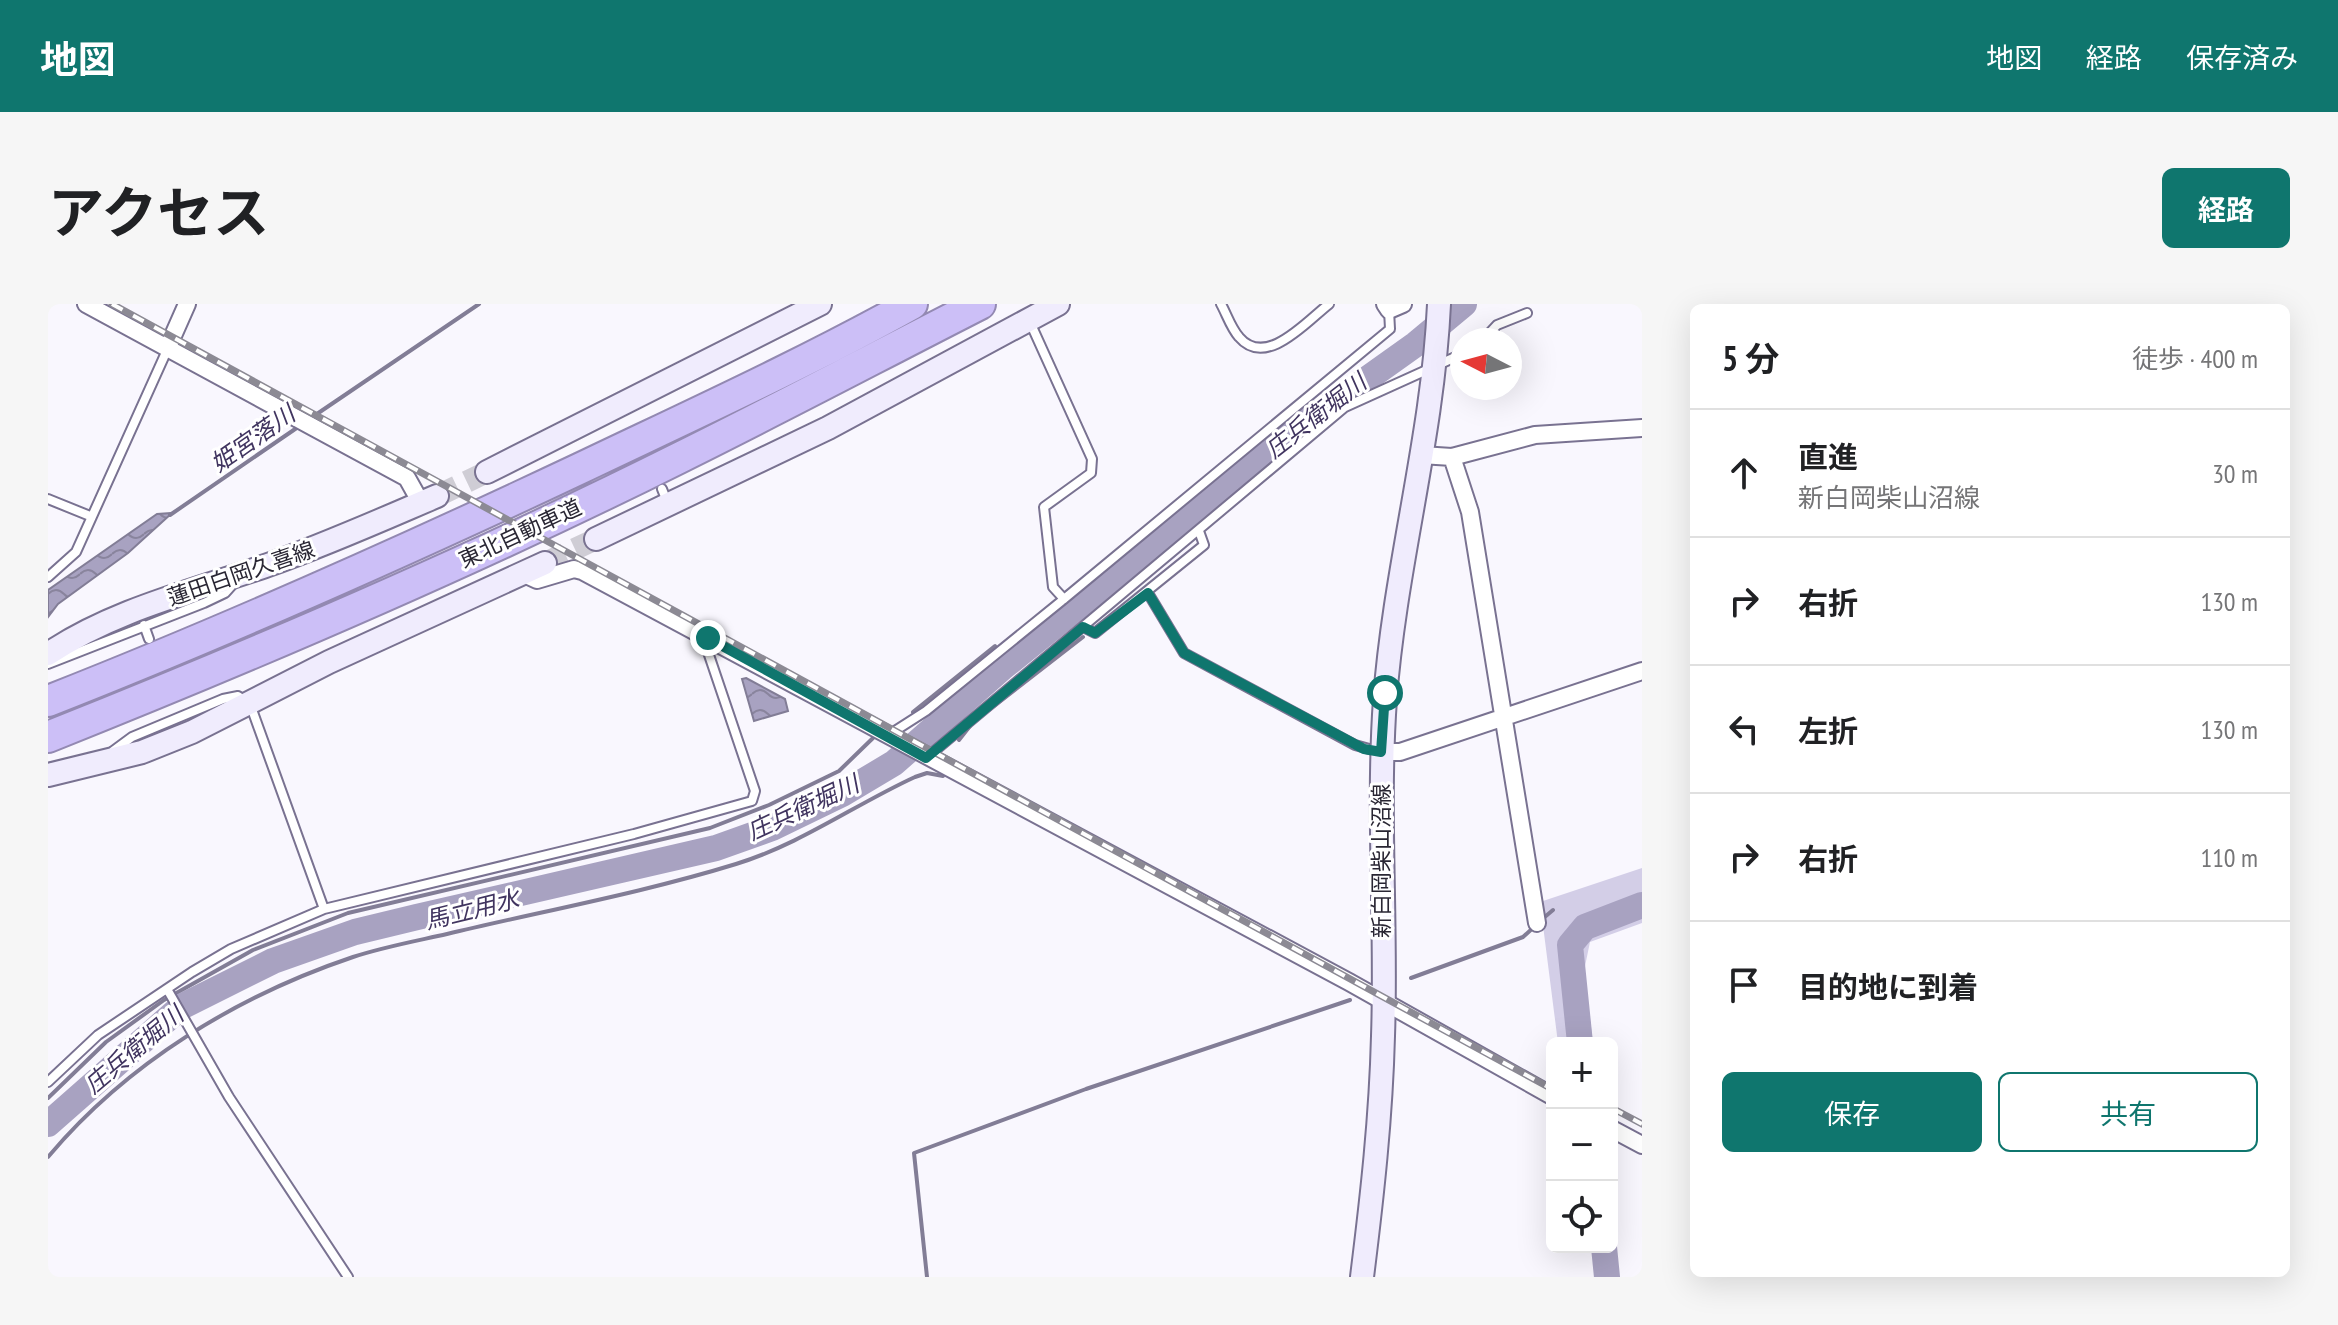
<!DOCTYPE html>
<html lang="ja">
<head>
<meta charset="utf-8">
<style>
  body { margin:0; font-family:"PT Sans Narrow","Noto Sans JP",sans-serif; background:#f6f6f6; color:#202124 }
  .controls { position:absolute; right:24px; bottom:24px; display:grid; overflow:hidden; border-radius:12px; box-shadow:0 8px 32px #0002 }
  .controls button { width:72px; height:72px; display:grid; place-items:center; padding:0; border:0; border-bottom:2px solid #e0e0e0; background:#fff; color:#202124; font:40px sans-serif }
  .compass { position:absolute; left:1402px; top:24px; width:72px; height:72px; border-radius:50%; background:#fff; box-shadow:0 8px 32px #0002; rotate:276deg }
  .stop { position:absolute; width:24px; height:24px; margin:-18px; border:6px solid #0f766e; border-radius:50%; background:#fff }
  .stop.end { background:#0f766e; border-color:#fff; box-shadow:0 2px 8px #0008 }
  .list { margin:0; padding:0; list-style:none }
  h2 { display:flex; justify-content:space-between; align-items:center; height:104px; margin:0; padding:0 32px; font-size:34px }
  h2 small { font-size:26px; font-weight:400; color:#757577 }
  .list li { display:grid; grid-template-columns:52px 1fr auto; gap:24px; align-items:center; box-sizing:border-box; height:128px; padding:0 32px; border-top:2px solid #e0e0e0 }
  .list b { display:block; font-size:30px; white-space:nowrap }
  .list p { margin:0; font-size:26px; white-space:nowrap; color:#757577 }
  .list em { font-size:26px; font-style:normal; color:#757577 }
  .actions { display:flex; gap:16px; padding:24px 32px }
  .actions a { flex:1; padding:18px 0; border:2px solid #0f766e; border-radius:12px; text-align:center; font-size:28px; color:#0f766e }
  .actions .main { background:#0f766e; color:#fff }
  .icon { flex:none; width:44px; height:44px; fill:none; stroke:currentColor; stroke-width:2; stroke-linecap:round; stroke-linejoin:round }
  .map { position:relative; flex:none; width:1594px; height:973px; overflow:hidden; border-radius:12px }
  header { display:flex; align-items:center; gap:48px; box-sizing:border-box; height:112px; padding:0 40px; background:#0f766e; color:#fff }
  header strong { font-size:38px }
  nav { display:flex; gap:44px; margin-inline-start:auto; font-size:28px }
  .intro { display:flex; align-items:center; justify-content:space-between; box-sizing:border-box; height:192px; padding:0 48px }
  h1 { margin:0; font-size:56px }
  .button { padding:20px 36px; border-radius:12px; background:#0f766e; color:#fff; font-size:28px; font-weight:700 }
  main { display:flex; gap:48px; padding:0 48px }
  aside { flex:1; background:#fff; border-radius:12px; box-shadow:0 8px 32px #0002 }
  .map>svg:first-child { display:block }
  .grass { fill:#d3cee7 }
  .water { fill:url(#water-waves); stroke:#827d96; stroke-width:2 }
  .lines { fill:none; stroke-linecap:round; stroke-linejoin:round }
  .stream { stroke:#827d96; stroke-width:4 }
  .river { stroke:#a8a2c1; stroke-width:26 }
  .secondary-tunnel { stroke:#cfcdd5; stroke-width:22; stroke-dasharray:22 11; stroke-linecap:butt }
  .lane-casing { stroke:#797291; stroke-width:12 }
  .street-casing { stroke:#797291; stroke-width:20 }
  .secondary-casing { stroke:#797291; stroke-width:26 }
  .highway-casing { stroke:#9389b2; stroke-width:34 }
  .lane { stroke:#fff; stroke-width:8 }
  .street { stroke:#fff; stroke-width:16 }
  .secondary { stroke:#f0ecfd; stroke-width:22 }
  .highway { stroke:#ccbff7; stroke-width:30 }
  .rail-casing { stroke:#8c8a94; stroke-width:7 }
  .rail { stroke:#fff; stroke-width:4; stroke-dasharray:12; stroke-linecap:butt }
  .route { stroke:#0f766e; stroke-width:10 }
  .labels { text-anchor:middle; stroke-width:6; stroke-linejoin:round; paint-order:stroke }
  .street-label { font-size:22px; fill:#292633; stroke:#fff }
  .water-label { font-size:24px; font-style:italic; fill:#413560; stroke:#fff }
</style>
</head>
<body>
<header>
<strong>地図</strong>
<nav><a>地図</a><a>経路</a><a>保存済み</a></nav>
</header>
<div class="intro"><h1>アクセス</h1><a class="button">経路</a></div>
<main>
<div class="map">
<svg width="1594" height="973" viewBox="0 0 1594 973">
  <defs>
    <pattern id="water-waves" width="16" height="10" patternUnits="userSpaceOnUse" patternTransform="scale(2)"><rect width="16" height="10" fill="#a8a2c1"/><path d="M0 5q4-4 8 0t8 0" fill="none" stroke="#89849d"/></pattern>
  </defs>
  <rect width="100%" height="100%" fill="#f9f7fe"/>
  <path class="grass" d="M1594,564V619L1542,638L1536,667L1545,739H1510L1492,598Z"/>
  <path class="water" d="M124,209L80,249L10,300L0,313V286L109,210Z
    M698,374L737,395L740,407L706,417L694,375Z"/>
  <g class="lines">
    <path class="stream" d="M260,116L431,0
      M122,211L253,121
      M941,406L1035,333
      M865,408L947,342
      M911,436L922,422
      M1492,617L1505,606
      M1363,674L1475,633L1486,623
      M0,794L58,738L116,696L205,646L300,609L662,524L721,501L791,467L825,434
      M0,853C79,759 189,692 305,653C335,643 368,637 399,630C495,607 594,589 688,560C753,540 806,501 867,473L879,469L895,472
      M879,973L866,849L1038,785L1302,696"/>
    <path class="river" d="M1532,739L1522,641L1537,623L1594,601
      M0,820L133,703L225,657L307,628L369,613L668,544L724,524L794,490L846,459L954,364L1253,122L1368,40L1416,0
      M1556,943L1559,973"/>
    <path class="secondary-tunnel" d="M389,192L439,168
      M497,259L548,235"/>
    <defs>
      <path id="lane" d="M1173,0C1179,11 1183,24 1191,33C1218,65 1259,17 1281,0
        M981,16L1044,155L1043,169L996,203L1005,283L1016,295
        M1435,36L1449,21L1479,9
        M614,185L620,200
        M0,195L42,212
        M0,273L28,248L120,44
        M1100,289L1136,349L1307,441L1332,448
        M96,321L101,335
        M1035,323L1047,329L1156,241L1151,227
        M0,360L156,299L177,289L186,279
        M839,432L878,407L1016,295L1342,25L1341,6
        M65,447L84,433L175,395L190,392L202,400L276,605
        M878,454L1297,103L1414,50
        M119,685L181,793L300,973
        M0,778L50,731L144,668L183,645L276,605L586,530L704,497L707,487L660,348L659,336"/>
      <path id="street" d="M38,0L359,174L373,199
        M1337,0L1341,6L1355,0
        M120,43L139,0
        M1373,151L1404,153L1487,131L1594,124
        M1404,153L1422,208L1489,619
        M476,270L489,276L526,265L534,267L1301,678L1504,792
        M1333,448H1352L1594,367
        M1564,825L1594,841"/>
      <path id="secondary" d="M439,168L772,0
        M548,235L780,124L1010,0
        M0,350C65,306 146,287 220,261C277,241 333,216 389,192
        M0,471L94,448L144,428L281,358L497,259
        M1314,973C1324,893 1333,813 1335,732C1339,620 1329,508 1337,395C1347,262 1385,133 1391,0"/>
      <path id="highway" d="M0,397C181,326 357,247 533,164C644,111 756,60 864,0
        M0,433C213,348 425,257 631,154C732,104 832,51 932,0"/>
    </defs>
    <use href="#lane" class="lane-casing"/>
    <use href="#street" class="street-casing"/>
    <use href="#secondary" class="secondary-casing"/>
    <use href="#highway" class="highway-casing"/>
    <use href="#lane" class="lane"/>
    <use href="#street" class="street"/>
    <use href="#secondary" class="secondary"/>
    <use href="#highway" class="highway"/>
    <defs>
      <path id="rail" d="M64,0L1504,785
        M1564,804L1594,820"/>
    </defs>
    <use href="#rail" class="rail-casing"/>
    <use href="#rail" class="rail"/>
  </g>
  <g class="lines">
    <path class="route" d="M660,334L878,454L1035,323L1047,329L1100,289L1136,349L1316,445L1333,448L1337,389"/>
  </g>
  <g class="labels">
    <g class="street-label">
      <text transform="translate(472 229) rotate(-25)" y="8">東北自動車道</text>
      <text transform="translate(193 269) rotate(-19)" y="8">蓮田白岡久喜線</text>
      <text transform="translate(1333 557) rotate(-90)" y="8">新白岡柴山沼線</text>
    </g>
    <g class="water-label">
      <text transform="translate(1268 112) rotate(-38)" y="8">庄兵衛堀川</text>
      <text transform="translate(205 135) rotate(-35)" y="8">姫宮落川</text>
      <text transform="translate(755 504) rotate(-25)" y="8">庄兵衛堀川</text>
      <text transform="translate(424 606) rotate(-14)" y="8">馬立用水</text>
      <text transform="translate(86 746) rotate(-40)" y="8">庄兵衛堀川</text>
    </g>
  </g>
</svg>
<div class="controls">
<button>+</button>
<button>−</button>
<button><svg class="icon" aria-label="locate" viewBox="0 0 24 24"><circle cx="12" cy="12" r="6"/><path d="M12 2v4M12 18v4M2 12h4M18 12h4"/></svg></button>
</div>
<svg class="compass" viewBox="-18 -18 36 36"><path d="M0-13l5 13h-10z" fill="#e53935"/><path d="M0 13l5-13h-10z" fill="#757577"/></svg>
<div class="stop" style="left:1337px;top:389px"></div>
<div class="stop end" style="left:660px;top:334px"></div>
</div>
<aside>
<h2>5 分<small>徒歩 · 400 m</small></h2>
<ul class="list">
<li><svg class="icon" aria-label="ahead" viewBox="0 0 24 24"><path d="M12 20V5M6 11l6-6 6 6"/></svg><div><b>直進</b><p>新白岡柴山沼線</p></div><em>30 m</em></li>
<li><svg class="icon" aria-label="right" viewBox="0 0 24 24"><path d="M7 20v-9h11M14 6l5 5-5 5"/></svg><div><b>右折</b></div><em>130 m</em></li>
<li><svg class="icon" aria-label="left" viewBox="0 0 24 24"><path d="M17 20v-9H6M10 6l-5 5 5 5"/></svg><div><b>左折</b></div><em>130 m</em></li>
<li><svg class="icon" aria-label="right" viewBox="0 0 24 24"><path d="M7 20v-9h11M14 6l5 5-5 5"/></svg><div><b>右折</b></div><em>110 m</em></li>
<li><svg class="icon" aria-label="arrive" viewBox="0 0 24 24"><path d="M6 21V4h12l-3 4 3 4H6"/></svg><div><b>目的地に到着</b></div></li>
</ul>
<div class="actions"><a class="main">保存</a><a>共有</a></div>
</aside>
</main>
</body>
</html>
